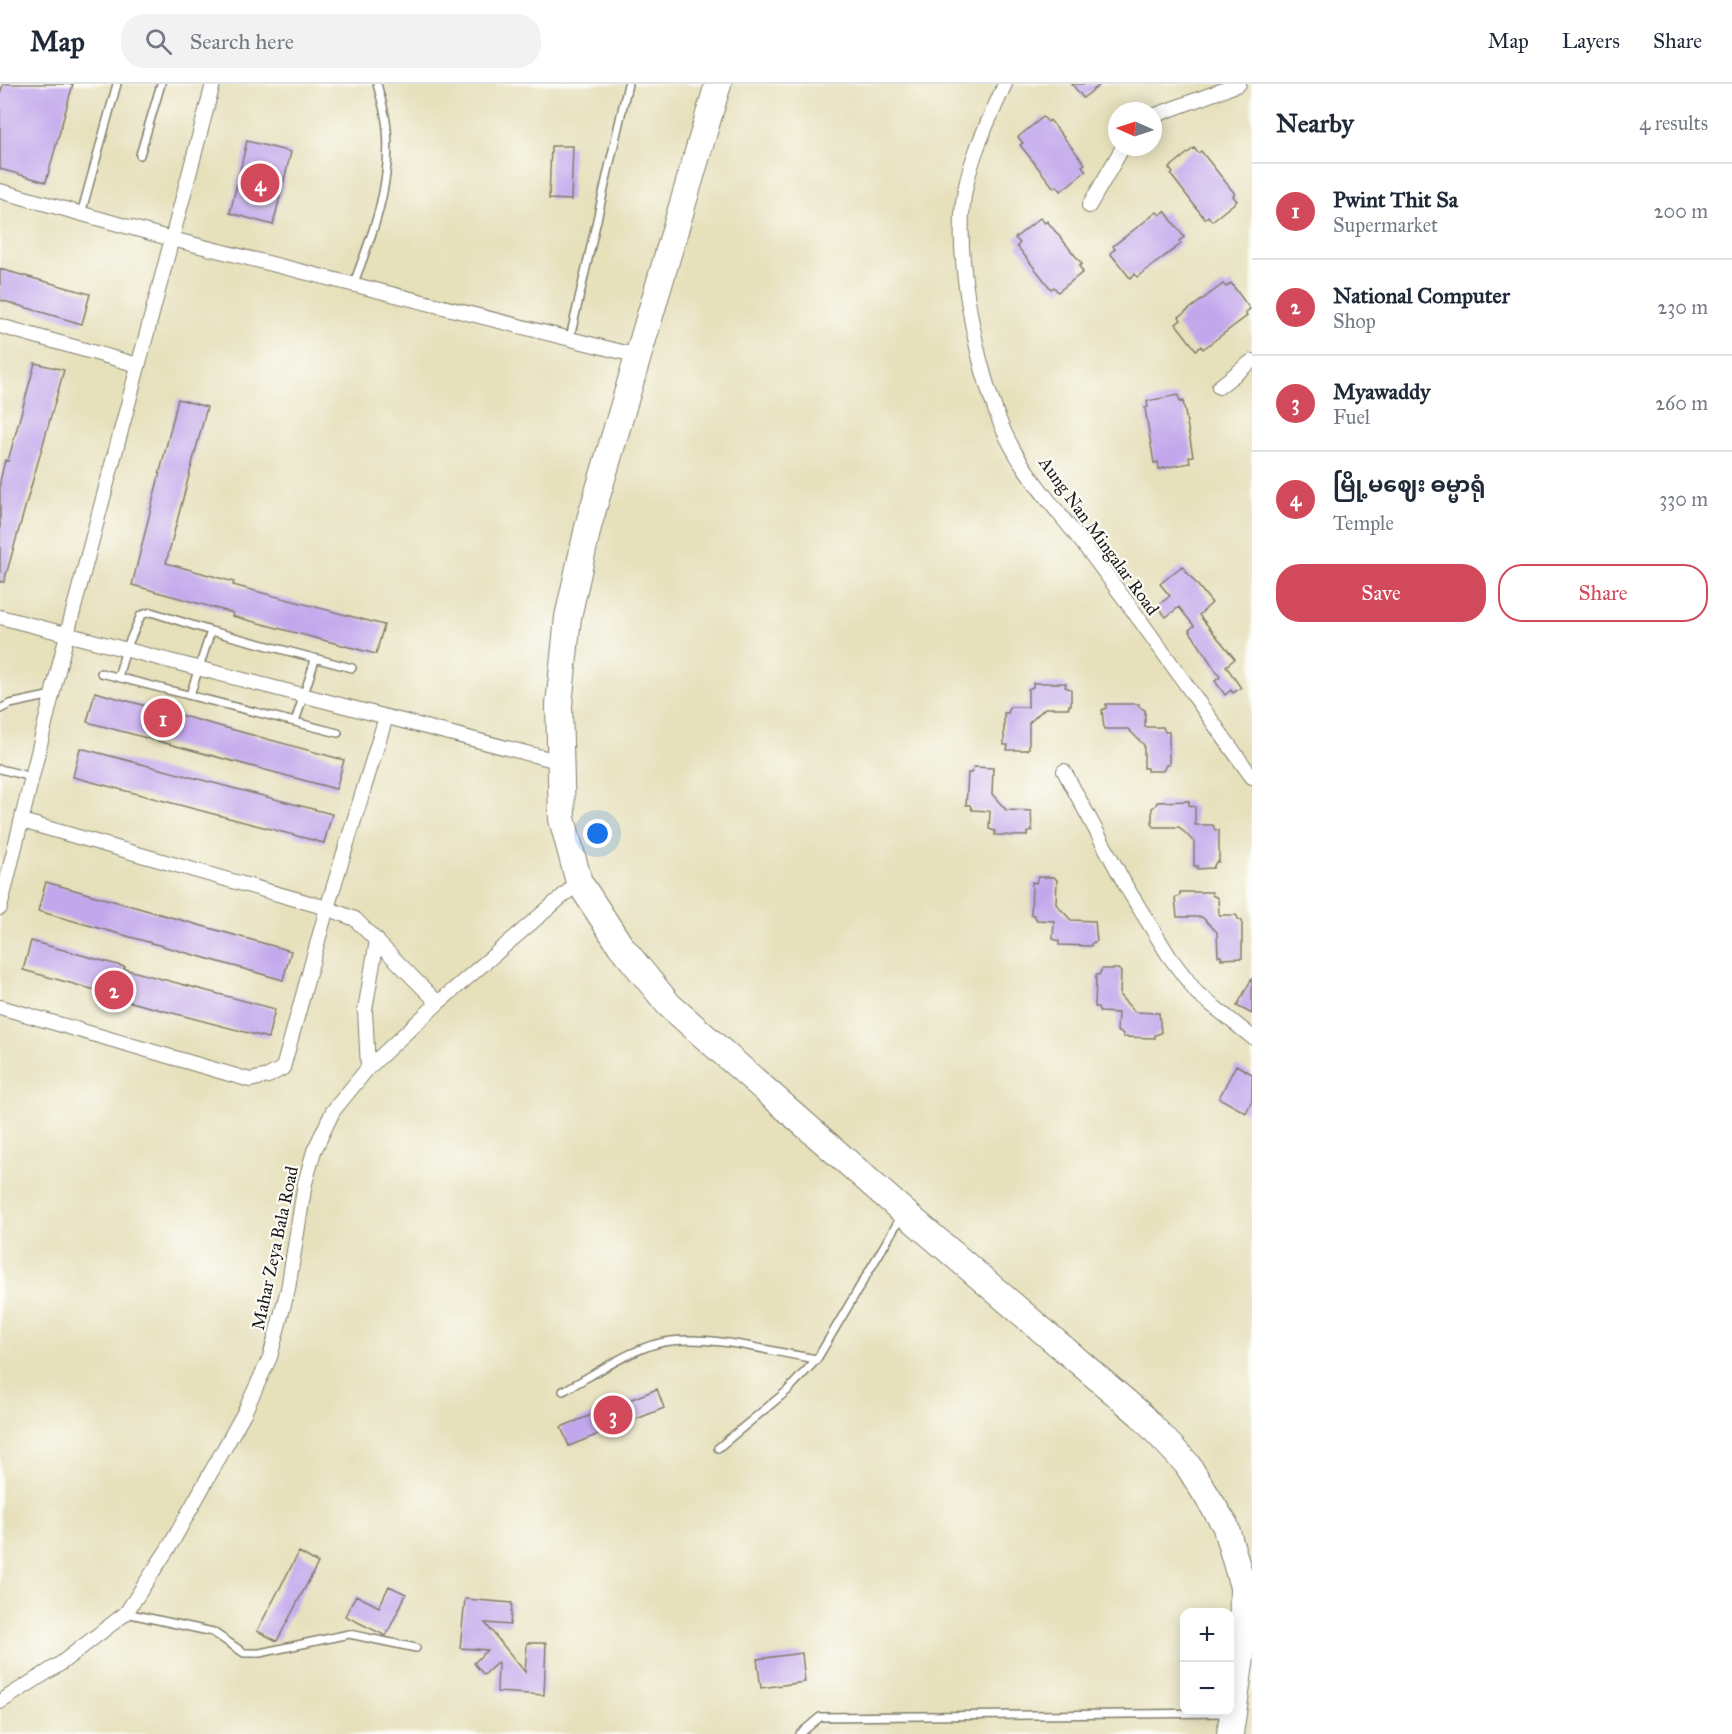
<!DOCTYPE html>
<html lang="en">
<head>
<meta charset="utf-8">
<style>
  body { margin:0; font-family:"IM FELL Great Primer","Noto Sans Myanmar",serif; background:#f2f2f3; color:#1f2937 }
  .controls { position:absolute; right:18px; bottom:18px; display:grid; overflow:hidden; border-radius:12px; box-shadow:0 3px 15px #0003 }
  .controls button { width:54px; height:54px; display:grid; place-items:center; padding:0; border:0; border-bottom:2px solid #e0e1e3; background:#fff; color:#1f2937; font:30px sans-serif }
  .compass { position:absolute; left:1108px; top:18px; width:54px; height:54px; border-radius:50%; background:#fff; box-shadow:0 3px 15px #0003; rotate:273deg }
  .you { position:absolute; left:598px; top:750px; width:21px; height:21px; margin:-15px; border:4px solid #fff; border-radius:50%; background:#1a73e8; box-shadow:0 0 0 9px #1a73e833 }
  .badge { display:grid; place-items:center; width:39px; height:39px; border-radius:50%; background:#d1495b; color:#fff; font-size:20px; font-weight:700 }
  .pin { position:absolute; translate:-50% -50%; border:3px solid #fff; box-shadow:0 2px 6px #0006 }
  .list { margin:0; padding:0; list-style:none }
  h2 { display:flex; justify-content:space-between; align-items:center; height:78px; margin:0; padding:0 24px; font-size:26px }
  h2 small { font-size:20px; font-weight:400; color:#747a83 }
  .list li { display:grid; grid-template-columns:39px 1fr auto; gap:18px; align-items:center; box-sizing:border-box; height:96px; padding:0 24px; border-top:2px solid #e0e1e3 }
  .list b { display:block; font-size:22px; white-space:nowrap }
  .list p { margin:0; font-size:20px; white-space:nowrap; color:#747a83 }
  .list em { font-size:20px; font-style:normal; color:#747a83 }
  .actions { display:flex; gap:12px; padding:18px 24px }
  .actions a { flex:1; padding:14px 0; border:2px solid #d1495b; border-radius:24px; text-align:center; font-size:21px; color:#d1495b }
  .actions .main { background:#d1495b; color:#fff }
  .icon { flex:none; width:33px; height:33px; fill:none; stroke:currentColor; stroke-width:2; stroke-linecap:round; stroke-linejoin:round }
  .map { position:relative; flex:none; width:1252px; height:1650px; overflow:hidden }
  header { display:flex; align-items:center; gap:36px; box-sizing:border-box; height:84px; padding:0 30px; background:#fff; border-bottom:2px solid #e0e1e3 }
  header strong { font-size:28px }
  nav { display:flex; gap:33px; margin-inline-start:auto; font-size:21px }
  .search { width:420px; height:54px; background:#f2f2f3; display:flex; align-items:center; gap:15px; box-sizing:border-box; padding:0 21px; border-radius:24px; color:#747a83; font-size:22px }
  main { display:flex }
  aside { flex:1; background:#fff }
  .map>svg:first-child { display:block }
  .building { fill:#c3a7ec }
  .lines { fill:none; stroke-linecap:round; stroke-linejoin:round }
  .lane-casing { stroke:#817e6c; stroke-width:10 }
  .street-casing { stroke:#817e6c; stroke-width:16 }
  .highway-casing { stroke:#817e6c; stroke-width:28 }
  .lane { stroke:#fff; stroke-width:7 }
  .street { stroke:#fff; stroke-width:14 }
  .highway { stroke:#fff; stroke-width:26 }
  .labels { text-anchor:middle; stroke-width:4.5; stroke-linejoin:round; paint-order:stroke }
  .street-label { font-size:18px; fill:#1c1c1c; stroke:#fdfcf7 }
</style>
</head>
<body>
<header>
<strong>Map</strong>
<div class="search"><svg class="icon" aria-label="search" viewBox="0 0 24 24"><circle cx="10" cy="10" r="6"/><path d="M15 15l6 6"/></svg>Search here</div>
<nav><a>Map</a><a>Layers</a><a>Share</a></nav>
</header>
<main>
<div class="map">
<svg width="1252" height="1650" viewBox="0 0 1252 1650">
  <rect width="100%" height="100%" fill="#fdfcf7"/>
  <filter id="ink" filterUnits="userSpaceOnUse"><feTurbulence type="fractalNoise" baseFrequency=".0167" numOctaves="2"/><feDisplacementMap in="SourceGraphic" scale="12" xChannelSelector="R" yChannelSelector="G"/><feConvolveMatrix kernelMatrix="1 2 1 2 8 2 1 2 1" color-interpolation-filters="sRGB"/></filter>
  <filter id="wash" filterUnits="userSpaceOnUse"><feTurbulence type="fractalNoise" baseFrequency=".008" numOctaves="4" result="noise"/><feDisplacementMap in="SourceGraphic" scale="24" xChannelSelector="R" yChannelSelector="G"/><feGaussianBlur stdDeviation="1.35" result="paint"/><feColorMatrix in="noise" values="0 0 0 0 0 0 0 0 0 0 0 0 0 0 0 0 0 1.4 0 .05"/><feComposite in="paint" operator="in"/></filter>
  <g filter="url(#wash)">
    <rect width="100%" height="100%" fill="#e6e0bb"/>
    <g id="blocks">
      <path class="building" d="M3,0H73L46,98L0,85V10Z
        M1072,0H1101L1083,14Z
        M1043,33L1048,38L1050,36L1085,80L1082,82L1086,87L1061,107L1057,102L1054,104L1020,61L1023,59L1018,53Z
        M247,57L291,68L273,141L230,129Z
        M551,62H573L571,116L549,115Z
        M1194,64L1198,69L1201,67L1235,110L1233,112L1237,117L1212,137L1208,132L1205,135L1171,91L1173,89L1169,84Z
        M1165,127L1184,153L1179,157L1181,160L1137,193L1135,190L1130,194L1110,169L1115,165L1113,162L1157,128L1160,131Z
        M1040,134L1045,139L1047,137L1082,180L1079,182L1083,188L1058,208L1054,203L1051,205L1017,162L1020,159L1015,154Z
        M0,185L90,210L82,240L0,216Z
        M1231,199L1250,225L1245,229L1247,232L1203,265L1201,262L1196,266L1176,240L1181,236L1179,233L1223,200L1226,203Z
        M35,279L64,286L4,498H0V397L5,376L8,377Z
        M1178,311L1180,318L1183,317L1193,372L1189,373L1190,379L1159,385L1158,378L1154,379L1145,324L1148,323L1147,317Z
        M178,315L207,323L166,479L234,498L233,501L384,541L376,570L232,532L233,529L132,501Z
        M1182,482L1212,519L1199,531L1235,575L1226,582L1241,604L1233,609L1231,606L1225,611L1215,597L1220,593L1189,546L1194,542L1179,523L1166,533L1157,522L1170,512L1160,500Z
        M1033,599H1066L1065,603L1071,605V621H1069V624H1045L1029,639V664L1026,666H1007L1008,661H1004V629H1008L1010,623H1028V605L1033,603Z
        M95,608L344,676L336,705L87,638Z
        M1106,620H1139V623L1145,626V643H1163L1165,648H1169V681H1166L1163,687H1147V684H1144V661L1128,645H1104L1102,626L1106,624Z
        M80,664L332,730L324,759L73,693Z
        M974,683L993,684L992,710L1006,726L1031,727L1032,747L1027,749V752L995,751V747L989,745L990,727L972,726L970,721H966L968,689H971Z
        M1189,717V721L1195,723V741H1213L1215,746H1219V778H1216L1213,784L1197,785L1198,782H1194V758L1179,743H1154L1152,740V724L1156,721L1157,718Z
        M1038,793H1054L1057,796L1056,820L1071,836L1095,837L1097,857L1092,859L1091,862L1059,861V857L1053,855L1054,837L1037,836L1034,831H1031L1032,798L1036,799Z
        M46,798L291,867L283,896L38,827Z
        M1180,808H1212V811L1218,814L1219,831H1236L1239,836H1242V874L1221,875V872H1218L1217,848L1202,833H1177L1175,814L1180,811Z
        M31,857L125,883L124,885L275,925L268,954L123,916L124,914L23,886Z
        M1102,885H1118L1121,888L1120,912L1135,928L1159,929L1161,949L1155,951V954L1123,953V950L1117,947L1118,929L1100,928L1098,923H1095L1096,891H1099Z
        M1252,894V930L1237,922Z
        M1236,981L1252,990V1016L1246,1029L1219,1014Z
        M657,1305L664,1324L569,1362L561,1343Z
        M299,1468L318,1479L277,1557L257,1547Z
        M389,1502L406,1510L386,1552L345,1532L356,1511L379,1523Z
        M465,1515L512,1519L510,1541L485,1539L525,1588L527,1559H546L544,1611L497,1608L498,1578L484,1591L474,1579L487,1566L460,1564Z
        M802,1569L805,1598L761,1604L757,1575Z"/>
    </g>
  </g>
  <g filter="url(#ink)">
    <use href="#blocks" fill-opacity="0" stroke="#817e6c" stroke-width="1.5"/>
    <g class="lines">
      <defs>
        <path id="lane" d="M140,71L161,0
          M81,130L117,0
          M353,201C373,150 392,100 387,45C386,30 381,15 377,0
          M570,254L628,0
          M101,589L338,649
          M118,593L126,565L141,531L151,528L211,547L352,584
          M190,611L211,547
          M0,625L10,620L52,611
          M295,638L315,576
          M0,685L32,693
          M563,1307C594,1291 637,1260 671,1257C719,1252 771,1268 817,1275
          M718,1364L787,1307L817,1275L901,1133
          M126,1529L213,1548L244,1569H260L349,1550L416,1564
          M800,1650L820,1633L1227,1629"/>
        <path id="street" d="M1005,0C988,38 968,77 963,119C956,179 977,282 1000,338C1019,386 1056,424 1087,465C1144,539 1197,617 1252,693
          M1153,32L1239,0
          M0,107L172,155L638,272
          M1089,122L1123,63
          M0,242L138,281
          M1219,303L1252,277
          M0,533L561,678
          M1064,687L1127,804L1169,872L1197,909L1252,953
          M22,737L327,824L355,835L438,919
          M0,824L67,550L213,0
          M0,923L250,996L268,992L283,984L327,824L386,633
          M368,984L365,926L377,856
          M0,1618L60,1580L126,1529L171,1460L244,1329L270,1273L288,1205L305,1099L314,1067L333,1027L368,984L438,919L579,798"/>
        <path id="highway" d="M718,0L589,439L568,533L559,621L562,735L579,798L620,861L669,921L904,1128L1141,1331L1187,1380L1225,1441L1243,1503L1242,1567L1230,1650"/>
      </defs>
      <use href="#lane" class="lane-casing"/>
      <use href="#street" class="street-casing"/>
      <use href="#highway" class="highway-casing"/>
      <use href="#lane" class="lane"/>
      <use href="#street" class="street"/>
      <use href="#highway" class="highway"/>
    </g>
  </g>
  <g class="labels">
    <g class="street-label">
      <text transform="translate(1099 452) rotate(54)" y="6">Aung Nan Mingalar Road</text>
      <text transform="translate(275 1164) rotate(-78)" y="6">Mahar Zeya Bala Road</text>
    </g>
  </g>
</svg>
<div class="controls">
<button>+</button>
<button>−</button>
</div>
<svg class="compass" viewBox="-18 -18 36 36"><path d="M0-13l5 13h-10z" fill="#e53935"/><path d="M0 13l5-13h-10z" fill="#747a83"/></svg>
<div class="you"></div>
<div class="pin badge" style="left:163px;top:634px">1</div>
<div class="pin badge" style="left:114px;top:906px">2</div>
<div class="pin badge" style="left:613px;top:1331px">3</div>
<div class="pin badge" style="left:260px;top:99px">4</div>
</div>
<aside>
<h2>Nearby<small>4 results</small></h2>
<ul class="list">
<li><span class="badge">1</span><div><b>Pwint Thit Sa</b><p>Supermarket</p></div><em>200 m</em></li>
<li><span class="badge">2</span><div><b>National Computer</b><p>Shop</p></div><em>230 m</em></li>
<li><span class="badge">3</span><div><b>Myawaddy</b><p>Fuel</p></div><em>260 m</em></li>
<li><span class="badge">4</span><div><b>မြို့မဈေး ဓမ္မာရုံ</b><p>Temple</p></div><em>330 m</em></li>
</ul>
<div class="actions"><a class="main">Save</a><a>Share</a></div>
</aside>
</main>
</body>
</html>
